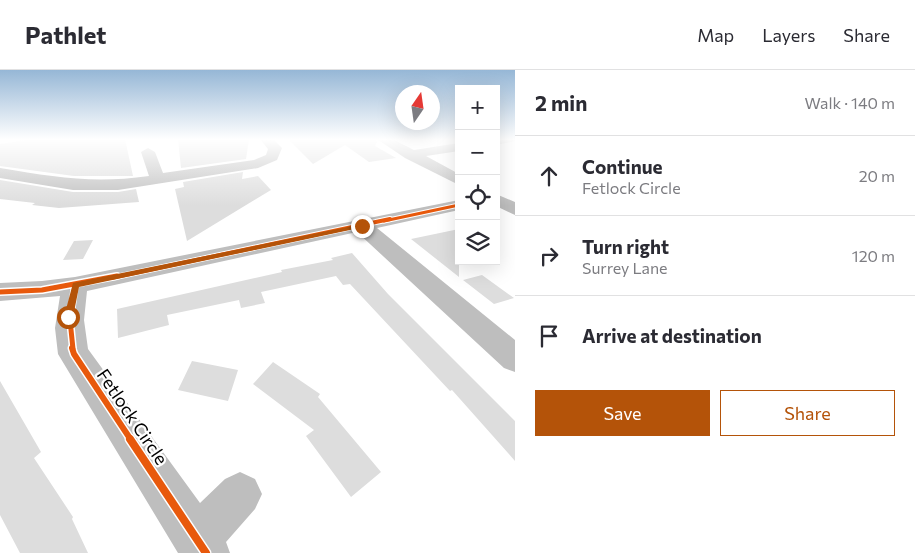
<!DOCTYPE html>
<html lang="en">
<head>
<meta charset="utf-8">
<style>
  body { margin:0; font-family:Commissioner,sans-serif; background:#f2f2f3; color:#2b2b33 }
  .controls { position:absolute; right:15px; top:15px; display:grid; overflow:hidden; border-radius:0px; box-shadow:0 5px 20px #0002 }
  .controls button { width:45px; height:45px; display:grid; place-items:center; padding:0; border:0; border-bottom:1px solid #e1e1e2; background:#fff; color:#2b2b33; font:25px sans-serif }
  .compass { position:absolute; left:395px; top:15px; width:45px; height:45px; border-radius:50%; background:#fff; box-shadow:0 5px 20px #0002; rotate:13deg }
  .stop { position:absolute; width:15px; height:15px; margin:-11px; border:4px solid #b45309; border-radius:50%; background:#fff }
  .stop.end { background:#b45309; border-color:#fff; box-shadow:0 1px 5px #0008 }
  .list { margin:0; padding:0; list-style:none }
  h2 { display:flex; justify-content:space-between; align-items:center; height:65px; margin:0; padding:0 20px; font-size:21px }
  h2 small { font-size:16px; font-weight:400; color:#7c7c81 }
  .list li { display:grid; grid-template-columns:32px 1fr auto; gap:15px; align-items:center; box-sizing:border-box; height:80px; padding:0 20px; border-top:1px solid #e1e1e2 }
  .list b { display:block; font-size:19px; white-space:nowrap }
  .list p { margin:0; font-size:16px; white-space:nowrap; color:#7c7c81 }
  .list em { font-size:16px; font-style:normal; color:#7c7c81 }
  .actions { display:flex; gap:10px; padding:15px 20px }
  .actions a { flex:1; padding:11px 0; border:1px solid #b45309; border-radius:0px; text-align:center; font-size:18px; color:#b45309 }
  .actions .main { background:#b45309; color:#fff }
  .icon { flex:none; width:28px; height:28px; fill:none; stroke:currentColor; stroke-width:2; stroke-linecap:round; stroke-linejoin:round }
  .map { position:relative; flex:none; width:515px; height:483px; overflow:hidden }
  header { display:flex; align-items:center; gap:30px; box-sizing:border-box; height:70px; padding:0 25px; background:#fff; border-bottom:1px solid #e1e1e2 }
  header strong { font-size:24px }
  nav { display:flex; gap:28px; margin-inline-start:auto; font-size:18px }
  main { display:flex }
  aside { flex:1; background:#fff }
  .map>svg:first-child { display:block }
  .building { fill:#ddd }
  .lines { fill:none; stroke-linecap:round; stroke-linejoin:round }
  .minor { fill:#bebebe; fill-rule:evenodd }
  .cycleway-far4-casing { stroke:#fff; stroke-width:5 }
  .cycleway-far3-casing { stroke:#fff; stroke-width:6 }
  .cycleway-far2-casing { stroke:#fff; stroke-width:8 }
  .cycleway-far1-casing { stroke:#fff; stroke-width:9 }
  .cycleway-casing { stroke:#fff; stroke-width:11 }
  .cycleway-far4 { stroke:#e8590c; stroke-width:3 }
  .cycleway-far3 { stroke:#e8590c; stroke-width:4 }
  .cycleway-far2 { stroke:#e8590c; stroke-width:5 }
  .cycleway-far1 { stroke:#e8590c; stroke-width:6 }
  .cycleway { stroke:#e8590c; stroke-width:8 }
  .route { fill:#b45309 }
  .labels { text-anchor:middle; stroke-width:4.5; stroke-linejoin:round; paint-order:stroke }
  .near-street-label { font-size:18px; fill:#000; stroke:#fff }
</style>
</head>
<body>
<header>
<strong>Pathlet</strong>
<nav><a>Map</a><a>Layers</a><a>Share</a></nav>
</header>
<main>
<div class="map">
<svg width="515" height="483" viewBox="0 0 515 483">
  <rect width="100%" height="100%" fill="#fff"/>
  <path class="building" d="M32,69H125L133,106H74L0,96V74Z
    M178,69H249L246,89L181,98Z
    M288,69H375L377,72L375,76L396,88L369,92L345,75L313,94Z
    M243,102L242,109L258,106L271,120L187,171L175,119L184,117L183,112Z
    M0,110L73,122H118L136,119L139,132L59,138L32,135L35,133L0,129Z
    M459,159V207L411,169Z
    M93,170L83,189L63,190L74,171Z
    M352,183L388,224L515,351V391L452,320L450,321L350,214L343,215L336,206L261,222L265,233L241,238L239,230L167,245L169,255L118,268L117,239L282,202L281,200L333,190L331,188Z
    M482,205L514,228L494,234L463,210Z
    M192,291L238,300L228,331L178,320Z
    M273,292L320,324L318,327L381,402L351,427L306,366L314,360L253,314Z
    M0,311L41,382L34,388L73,447L72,449L88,483H20L0,445Z"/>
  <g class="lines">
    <path class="minor" d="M260,69H273L282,78L277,90L258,98L118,120H73L0,108V98C55,107 93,114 149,106L141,82L148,78L155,82L163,103L254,90L266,85L268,79Z
      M377,69H392L414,80L459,73V81L426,86L459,104V115L405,88Z
      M496,69H515V71L496,75Z
      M496,124L515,132V145L496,136Z
      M459,130V140L377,158L515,270V302L504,298L357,162L87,221L84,250L88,279L200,433L225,409L240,402L255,409L262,424L255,439L226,472L230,483H178L58,284L55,258L60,226L0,231V213L42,211L75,207Z"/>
    <defs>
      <path id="cycleway-far4" d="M384,151L459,135"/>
      <path id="cycleway-far3" d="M111,208L390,149"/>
      <path id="cycleway-far2" d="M0,222L42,220L117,206
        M73,279L70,250L75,215"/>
      <path id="cycleway-far1" d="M72,278L74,284L131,370"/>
      <path id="cycleway" d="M130,369L206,483"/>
    </defs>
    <use href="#cycleway-far4" class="cycleway-far4-casing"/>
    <use href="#cycleway-far3" class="cycleway-far3-casing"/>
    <use href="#cycleway-far2" class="cycleway-far2-casing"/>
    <use href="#cycleway-far1" class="cycleway-far1-casing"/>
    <use href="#cycleway" class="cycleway-casing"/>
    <use href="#cycleway-far4" class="cycleway-far4"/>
    <use href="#cycleway-far3" class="cycleway-far3"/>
    <use href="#cycleway-far2" class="cycleway-far2"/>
    <use href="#cycleway-far1" class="cycleway-far1"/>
    <use href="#cycleway" class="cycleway"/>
  </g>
  <linearGradient id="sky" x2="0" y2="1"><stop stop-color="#96b7d6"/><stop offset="0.51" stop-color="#fff"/><stop offset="1" stop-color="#fff" stop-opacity="0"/></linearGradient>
  <rect width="515" height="136" fill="url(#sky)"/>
  <path class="route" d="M362,154L364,157L79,217L73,247L68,250L64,247L73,213Z"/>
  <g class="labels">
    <g class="near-street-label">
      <text transform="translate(132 347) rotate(56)" y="6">Fetlock Circle</text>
    </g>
  </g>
</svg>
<div class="controls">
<button>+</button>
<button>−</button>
<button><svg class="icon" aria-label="locate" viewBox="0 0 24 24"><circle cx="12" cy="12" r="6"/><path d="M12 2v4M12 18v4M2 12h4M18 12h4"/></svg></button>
<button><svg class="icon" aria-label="layers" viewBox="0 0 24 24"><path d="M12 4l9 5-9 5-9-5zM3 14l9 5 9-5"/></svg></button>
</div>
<svg class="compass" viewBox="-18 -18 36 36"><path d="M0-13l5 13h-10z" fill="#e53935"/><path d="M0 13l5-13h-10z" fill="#7c7c81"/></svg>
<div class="stop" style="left:68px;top:247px"></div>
<div class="stop end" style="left:362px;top:156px"></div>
</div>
<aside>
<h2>2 min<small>Walk · 140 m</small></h2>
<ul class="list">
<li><svg class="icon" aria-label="ahead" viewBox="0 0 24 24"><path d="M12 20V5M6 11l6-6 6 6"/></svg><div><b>Continue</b><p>Fetlock Circle</p></div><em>20 m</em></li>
<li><svg class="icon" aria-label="right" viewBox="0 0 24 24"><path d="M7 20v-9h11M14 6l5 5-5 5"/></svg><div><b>Turn right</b><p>Surrey Lane</p></div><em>120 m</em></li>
<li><svg class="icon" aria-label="arrive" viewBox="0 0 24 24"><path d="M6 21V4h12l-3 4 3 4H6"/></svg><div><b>Arrive at destination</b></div></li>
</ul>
<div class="actions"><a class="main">Save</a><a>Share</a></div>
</aside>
</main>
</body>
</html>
